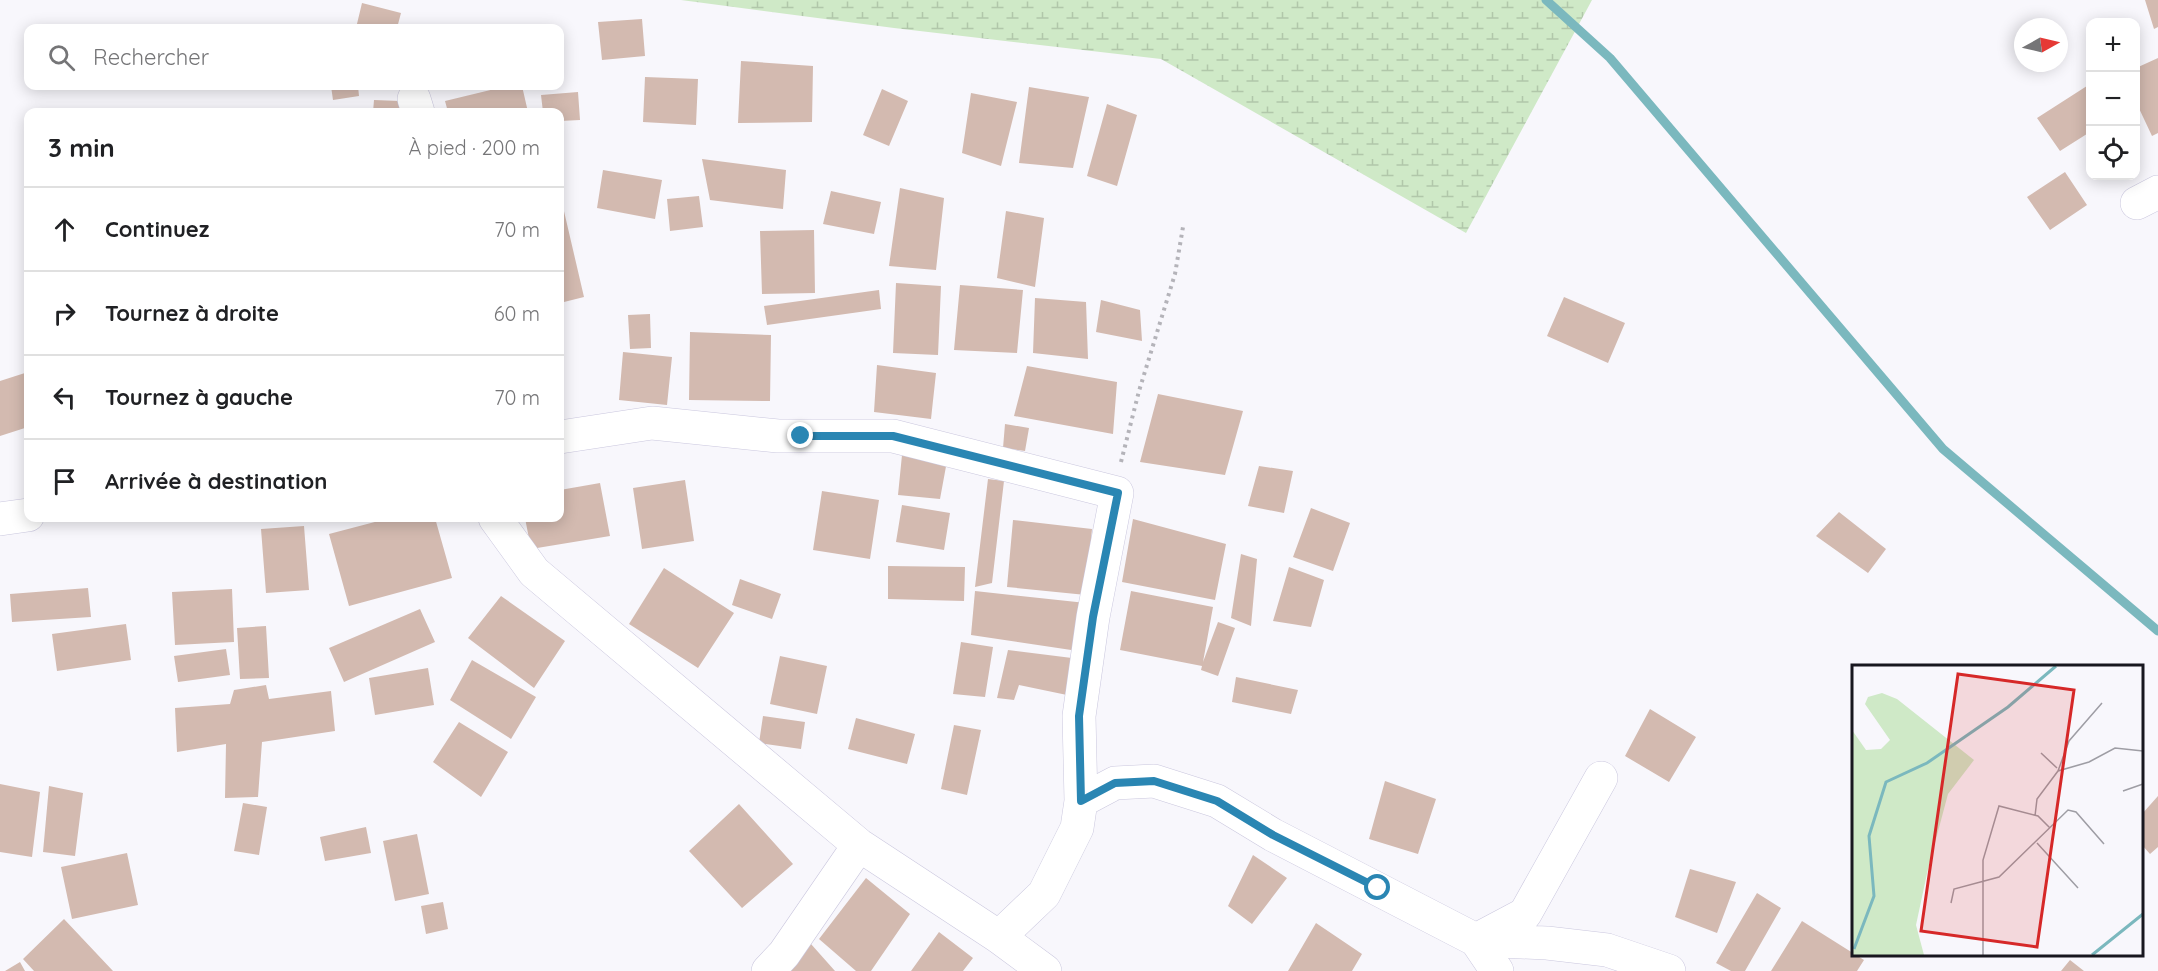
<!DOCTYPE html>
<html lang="fr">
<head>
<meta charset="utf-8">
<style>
  body { margin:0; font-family:Quicksand,sans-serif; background:#f2f2f2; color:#202124 }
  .controls { position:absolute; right:18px; top:18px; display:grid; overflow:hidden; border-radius:12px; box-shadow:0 3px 15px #0003 }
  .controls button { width:54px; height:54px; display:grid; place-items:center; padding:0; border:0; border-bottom:2px solid #e0e0e0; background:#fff; color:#202124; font:30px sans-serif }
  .compass { position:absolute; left:2014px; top:18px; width:54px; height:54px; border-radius:50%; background:#fff; box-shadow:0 3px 15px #0003; rotate:82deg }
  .stop { position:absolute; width:18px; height:18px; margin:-14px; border:4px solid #2a86b3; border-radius:50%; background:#fff }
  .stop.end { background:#2a86b3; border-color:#fff; box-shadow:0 2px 6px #0008 }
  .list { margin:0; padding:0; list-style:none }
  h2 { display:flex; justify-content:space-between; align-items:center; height:78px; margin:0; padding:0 24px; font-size:26px }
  h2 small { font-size:20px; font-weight:400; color:#757577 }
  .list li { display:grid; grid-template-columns:39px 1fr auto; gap:18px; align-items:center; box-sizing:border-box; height:84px; padding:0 24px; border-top:2px solid #e0e0e0 }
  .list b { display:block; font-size:22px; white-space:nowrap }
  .list em { font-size:20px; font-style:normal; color:#757577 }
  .icon { flex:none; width:33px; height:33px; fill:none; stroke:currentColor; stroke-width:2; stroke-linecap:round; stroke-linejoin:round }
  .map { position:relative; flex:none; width:2158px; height:971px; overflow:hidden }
  .search { position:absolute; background:#fff; box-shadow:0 3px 15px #0003; left:24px; top:24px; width:540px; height:66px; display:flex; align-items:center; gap:15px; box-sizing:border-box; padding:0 21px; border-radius:12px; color:#757577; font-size:22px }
  .panel { position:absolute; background:#fff; box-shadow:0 3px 15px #0003; left:24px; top:108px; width:540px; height:414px; border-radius:12px }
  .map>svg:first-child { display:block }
  .wetland { fill:url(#wetland-marsh) }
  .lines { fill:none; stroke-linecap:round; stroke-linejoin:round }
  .stream { stroke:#7bb8be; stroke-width:9 }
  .building { fill:#d3bab0 }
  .minor-casing { stroke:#cac7de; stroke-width:34 }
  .path { stroke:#b4b3b9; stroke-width:4; stroke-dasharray:3 4.5; stroke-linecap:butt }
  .minor { stroke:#fff; stroke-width:33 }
  .route { stroke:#2a86b3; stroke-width:8 }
  .inset-river { fill:none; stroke:#7bb8be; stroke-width:3 }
  .inset-road { fill:none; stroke:#9e9da4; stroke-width:1.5 }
  .view { fill:#d62828; fill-opacity:0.15; stroke:#d62828; stroke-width:3 }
  .inset-edge { fill:none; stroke:#18171f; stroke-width:3 }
</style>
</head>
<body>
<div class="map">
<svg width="2158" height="971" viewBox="0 0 2158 971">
  <defs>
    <pattern id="wetland-marsh" width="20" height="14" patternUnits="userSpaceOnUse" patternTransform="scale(1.5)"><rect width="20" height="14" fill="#cfe9c7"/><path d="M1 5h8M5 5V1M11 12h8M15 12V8" fill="none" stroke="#b1c7aa"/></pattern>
  </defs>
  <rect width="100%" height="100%" fill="#f8f7fc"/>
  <path class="wetland" d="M681,0H1592L1466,233L1161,59L894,28Z"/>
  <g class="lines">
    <path class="stream" d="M1546,0L1610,58L1943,449L2158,631"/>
  </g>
  <path class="building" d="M2145,0H2158V27L2154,29Z
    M362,3L401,13L397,28H356Z
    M642,19L645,56L602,60L598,22Z
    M2158,58V133L2152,136L2136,102V68Z
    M741,61L813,66L812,122L738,123Z
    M645,77L698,79L696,125L643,122Z
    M2090,84V132L2060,151L2037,118Z
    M331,86H358L359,96L333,100Z
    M507,86H522L528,112H448L445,101Z
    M1029,87L1089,97L1073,168L1019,163Z
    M882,89L908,101L889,146L863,135Z
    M578,92L580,120L560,121V112H543L541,95Z
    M971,93L1017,102L1001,166L962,153Z
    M374,100L400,101V112H373Z
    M1107,104L1137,115L1117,186L1087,176Z
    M702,159L786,170L783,209L710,200Z
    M603,170L662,180L655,219L597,208Z
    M2065,172L2087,205L2050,230L2027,197Z
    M900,188L944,198L936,270L889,266Z
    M831,191L881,202L874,234L823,224Z
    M560,194L584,297L560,303Z
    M699,196L703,227L670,231L667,199Z
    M1006,211L1044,218L1035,287L997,278Z
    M814,230L815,293L762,294L760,231Z
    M896,283L941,286L938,355L893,353Z
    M960,285L1023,290L1017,353L954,350Z
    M879,290L881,309L767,325L764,306Z
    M1564,297L1625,323L1608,363L1547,336Z
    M1035,298L1086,302L1088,359L1033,353Z
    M1101,300L1140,310L1142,341L1096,332Z
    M650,314L651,348L630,349L628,315Z
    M690,332L771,335L770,401L689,400Z
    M623,352L672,357L667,405L619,400Z
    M877,365L936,373L931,419L874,412Z
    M1027,366L1117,382L1113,434L1014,416Z
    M28,372V427L0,436V381Z
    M1158,394L1243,411L1225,475L1140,462Z
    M1005,424L1029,428L1025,451L1003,448Z
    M902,455L947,461L940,499L898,495Z
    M1259,466L1293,471L1284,513L1248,506Z
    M988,479L1004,481L992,583L975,587Z
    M685,480L694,541L642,549L633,488Z
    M600,483L610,536L531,549L525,518H560V490Z
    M822,491L879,500L870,559L813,550Z
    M902,505L950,513L944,550L896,542Z
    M1311,508L1350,523L1333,571L1293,557Z
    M1839,512L1886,549L1868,573L1816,536Z
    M390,518H435L452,578L349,606L329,534Z
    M1133,519L1226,544L1215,600L1122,582Z
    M1013,520L1092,529L1086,595L1007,587Z
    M304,526L309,590L266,593L261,529Z
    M1241,554L1257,559L1251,626L1231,618Z
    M888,566L965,567L964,601L888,599Z
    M1289,567L1324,580L1311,627L1273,621Z
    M664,568L734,613L698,668L629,624Z
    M740,579L781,594L772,619L732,605Z
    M88,588L91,617L12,622L10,594Z
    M232,589L234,642L175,645L172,592Z
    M975,591L1086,603L1078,651L971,635Z
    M1131,591L1213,607L1203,662L1218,622L1235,628L1218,676L1201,670L1202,666L1120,650Z
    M501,596L565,641L534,688L468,638Z
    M420,609L435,642L344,682L329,648Z
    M126,624L131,660L57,671L52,634Z
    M266,626L269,678L240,679L237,628Z
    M961,642L993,647L985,697L953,694Z
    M226,649L230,675L178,682L174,656Z
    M1008,650L1072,658L1067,695L1019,685L1014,700L997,698Z
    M780,656L827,666L817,714L770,704Z
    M472,660L536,697L511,739L450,700Z
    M428,668L434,705L375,715L369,678Z
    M1236,677L1298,690L1291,714L1232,702Z
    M266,685L269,699L331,691L335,731L262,742L258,797L225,798L226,744L177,752L175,708L230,704L234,690Z
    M1650,709L1696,737L1669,782L1625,756Z
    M763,716L805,722L801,749L759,743Z
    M856,718L915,734L907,764L848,749Z
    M459,722L508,752L481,797L433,762Z
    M954,725L981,730L967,795L941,789Z
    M1385,781L1436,799L1418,854L1369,839Z
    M0,784L40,792L32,857L0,852Z
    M49,786L83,793L75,856L43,852Z
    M2158,796V847L2150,854L2142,845V814Z
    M243,803L267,807L259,855L234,851Z
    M739,804L793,864L742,908L689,851Z
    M366,827L371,853L325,861L320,837Z
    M417,834L429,894L395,901L383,841Z
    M127,853L138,905L72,919L61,867Z
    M1253,855L1287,878L1252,924L1228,906Z
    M1690,869L1736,882L1717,933L1675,917Z
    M866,878L910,914L871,971H856L819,939Z
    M1757,893L1781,908L1745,971H1731L1716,963Z
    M443,902L448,929L426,934L421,906Z
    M64,919L113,971H34L23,959Z
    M1802,921L1864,960L1857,971H1771Z
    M1316,923L1362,954L1352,971H1288Z
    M939,932L973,958L963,971H911Z
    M811,944L835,971H787Z
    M2070,960L2084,971H2061Z
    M20,962L25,971H5Z"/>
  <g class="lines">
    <defs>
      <path id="minor" d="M414,99L418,112
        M2137,203L2158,192
        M560,437L652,423L778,436H893L1117,493L1093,617L1079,716L1081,801L1077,828L1044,894L999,937
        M495,518L534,572L859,845L999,937L1045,971
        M0,519L28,515
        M1081,801L1115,783L1154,781L1217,801L1273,835L1476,940L1497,971
        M1476,940L1525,914L1601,778
        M1476,940L1547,943L1607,950L1669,971
        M768,971L784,954L859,845"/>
    </defs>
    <use href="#minor" class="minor-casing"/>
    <path class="path" d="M1121,462L1139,391L1175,274L1183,227"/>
    <use href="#minor" class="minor"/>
  </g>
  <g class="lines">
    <path class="route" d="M801,436H893L1118,493L1093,617L1079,716L1081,801L1115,783L1154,781L1217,801L1273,835L1378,888"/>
  </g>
  <g transform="translate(1852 665)">
    <rect width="291" height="291" fill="#f8f7fc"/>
    <path d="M30,28L45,34L122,95L96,129L76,204L64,260L72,290H0V65L14,85L29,84L38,75L13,39L16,32Z" fill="#cfe9c7"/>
    <path class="inset-river" d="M2,284L22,231L17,171L34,117L75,98L156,42L204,1M240,290L291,249"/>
    <path class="inset-road" d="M189,88L205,103M206,106L217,76L250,38M271,126L291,119M183,151L185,134L206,106L237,97L263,83L291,86M185,178L226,223M99,238L102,224L147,212L216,145L224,147L252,179M131,290V195L147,141L186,151L198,163"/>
    <path class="view" d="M106,9L222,25L185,282L69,266Z"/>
    <rect width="291" height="291" class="inset-edge"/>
  </g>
</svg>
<div class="controls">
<button>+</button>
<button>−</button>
<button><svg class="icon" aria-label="locate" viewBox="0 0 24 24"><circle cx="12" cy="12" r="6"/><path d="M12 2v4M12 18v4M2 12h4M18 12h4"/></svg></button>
</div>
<svg class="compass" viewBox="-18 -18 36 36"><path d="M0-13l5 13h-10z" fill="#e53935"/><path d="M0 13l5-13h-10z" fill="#757577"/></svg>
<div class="stop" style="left:1378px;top:888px"></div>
<div class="stop end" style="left:801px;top:436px"></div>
<div class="search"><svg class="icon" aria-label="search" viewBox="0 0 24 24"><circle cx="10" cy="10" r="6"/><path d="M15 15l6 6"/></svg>Rechercher</div>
<section class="panel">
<h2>3 min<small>À pied · 200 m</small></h2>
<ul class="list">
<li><svg class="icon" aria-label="ahead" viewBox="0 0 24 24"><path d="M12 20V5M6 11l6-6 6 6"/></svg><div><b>Continuez</b></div><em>70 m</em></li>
<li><svg class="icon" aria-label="right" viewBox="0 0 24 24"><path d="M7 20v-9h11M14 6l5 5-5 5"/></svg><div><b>Tournez à droite</b></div><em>60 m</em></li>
<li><svg class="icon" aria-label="left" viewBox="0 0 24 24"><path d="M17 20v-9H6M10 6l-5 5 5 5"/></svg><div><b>Tournez à gauche</b></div><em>70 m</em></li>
<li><svg class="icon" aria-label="arrive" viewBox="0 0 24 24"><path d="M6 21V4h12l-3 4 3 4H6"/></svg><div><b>Arrivée à destination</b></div></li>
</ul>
</section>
</div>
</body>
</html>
